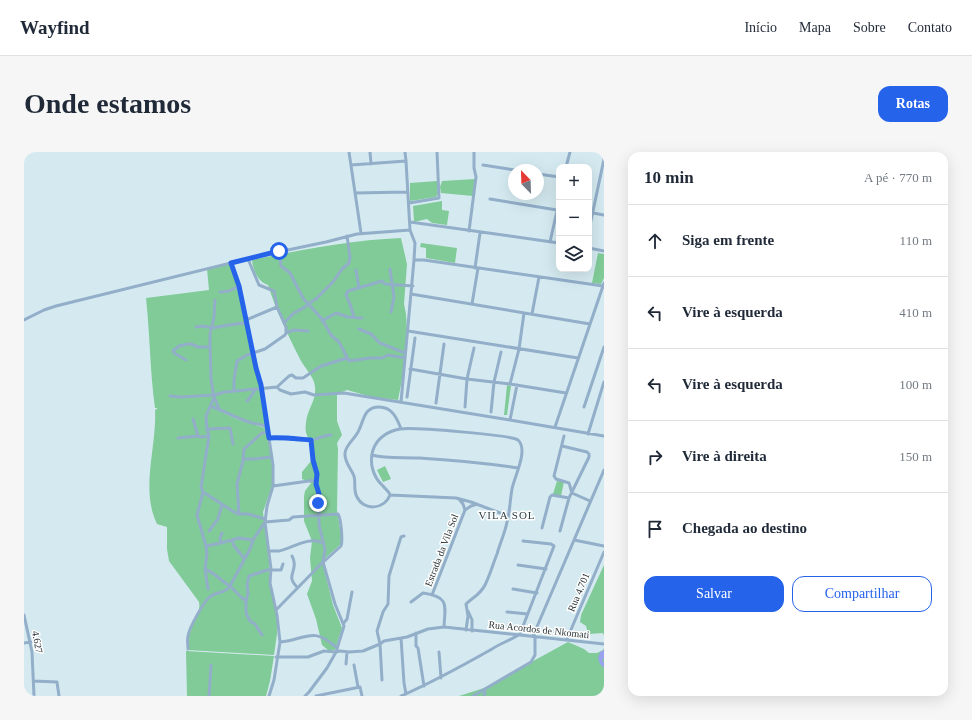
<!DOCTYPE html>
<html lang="pt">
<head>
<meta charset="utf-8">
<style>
  body { margin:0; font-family:Georgia,serif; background:#f6f6f7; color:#1f2937 }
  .controls { position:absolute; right:12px; top:12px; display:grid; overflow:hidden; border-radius:8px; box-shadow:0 4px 16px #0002 }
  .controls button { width:36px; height:36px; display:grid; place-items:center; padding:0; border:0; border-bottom:1px solid #e0e1e3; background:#fff; color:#1f2937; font:20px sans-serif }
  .compass { position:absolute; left:484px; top:12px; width:36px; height:36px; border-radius:50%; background:#fff; box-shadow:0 4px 16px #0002; rotate:337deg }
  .stop { position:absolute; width:12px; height:12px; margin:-9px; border:3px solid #2563eb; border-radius:50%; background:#fff }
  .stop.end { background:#2563eb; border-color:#fff; box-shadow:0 1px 4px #0008 }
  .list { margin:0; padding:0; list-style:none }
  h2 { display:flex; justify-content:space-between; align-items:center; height:52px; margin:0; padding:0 16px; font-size:17px }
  h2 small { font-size:13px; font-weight:400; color:#747a83 }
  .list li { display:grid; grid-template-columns:26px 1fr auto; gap:12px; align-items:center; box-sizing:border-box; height:72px; padding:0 16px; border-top:1px solid #e0e1e3 }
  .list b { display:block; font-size:15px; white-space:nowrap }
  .list em { font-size:13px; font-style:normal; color:#747a83 }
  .actions { display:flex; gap:8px; padding:12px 16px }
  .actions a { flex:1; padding:9px 0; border:1px solid #2563eb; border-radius:12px; text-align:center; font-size:14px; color:#2563eb }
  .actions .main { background:#2563eb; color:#fff }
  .icon { flex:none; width:22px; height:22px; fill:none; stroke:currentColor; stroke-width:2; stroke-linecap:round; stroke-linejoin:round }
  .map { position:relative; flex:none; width:580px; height:544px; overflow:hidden; border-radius:12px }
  header { display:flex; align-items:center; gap:24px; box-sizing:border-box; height:56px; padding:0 20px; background:#fff; border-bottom:1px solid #e0e1e3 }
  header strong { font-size:19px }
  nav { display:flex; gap:22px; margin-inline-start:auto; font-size:14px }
  .intro { display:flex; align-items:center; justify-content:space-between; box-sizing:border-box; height:96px; padding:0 24px }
  h1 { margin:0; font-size:28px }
  .button { padding:10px 18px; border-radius:12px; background:#2563eb; color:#fff; font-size:14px; font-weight:700 }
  main { display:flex; gap:24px; padding:0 24px }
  aside { flex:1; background:#fff; border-radius:12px; box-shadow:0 4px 16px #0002 }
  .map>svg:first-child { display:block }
  .green { fill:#80cb98 }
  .water { fill:#9aa2ee }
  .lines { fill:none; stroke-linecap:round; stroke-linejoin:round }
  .minor { stroke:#92aec9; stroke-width:3 }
  .route { stroke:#2563eb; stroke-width:5 }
  .labels { text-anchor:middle; stroke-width:3; stroke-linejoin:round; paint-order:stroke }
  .street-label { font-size:10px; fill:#283133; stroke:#fff }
  .neighbourhood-label { font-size:11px; letter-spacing:1px; fill:#2e4045; stroke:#fff }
</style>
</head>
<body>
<header>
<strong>Wayfind</strong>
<nav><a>Início</a><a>Mapa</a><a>Sobre</a><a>Contato</a></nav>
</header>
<div class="intro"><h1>Onde estamos</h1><a class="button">Rotas</a></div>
<main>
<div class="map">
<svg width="580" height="544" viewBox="0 0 580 544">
  <rect width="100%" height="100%" fill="#d4eaf0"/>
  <path class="green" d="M451,27L449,44L417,41L416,35L418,29Z
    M413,29L414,42L412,45L386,49V31Z
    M418,49V58L425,59L423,73L408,71L403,67L390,70L389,54Z
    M377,86L383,112L380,152L382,162L383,178L378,227L374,248L348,245L323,238L313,242V269L318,283L313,291L314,297L313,358L318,389L317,392L298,409L309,453L318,476L311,498H304L298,493L292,467L283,442L288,429L286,406L288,389L280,369V344L281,339L287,331L278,327V320L287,309C287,304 287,299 287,294C285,284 280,283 282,271C283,256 295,247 290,230C287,222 281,216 277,209C265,185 252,159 244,133C234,130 229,118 228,108C277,98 327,88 377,86Z
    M397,91L433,96L431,111L402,106V96L396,95Z
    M574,101L580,102V126L577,132L568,131Z
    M207,112C222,165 234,219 242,273L222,269L191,255L184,254C196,258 206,265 218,269C227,272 235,273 243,277L248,313V334L239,360L245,409L246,431L253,466V482L250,503L163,498C163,491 164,485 167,478C170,469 177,461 175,450L145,409L143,397V375L133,372C116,337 133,295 131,258L134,256H131C126,220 126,183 122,146L185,138L183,117Z
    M483,233L487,234L483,263H480Z
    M361,314L367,327L359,330L353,318Z
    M533,329L540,330L537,344L529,342Z
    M580,413V484L579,481L564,482L562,474L556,470L557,463Z
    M544,490L560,497L565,501H573L579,498L580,496V544H435L460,536Z
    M162,499L250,504L246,529L242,544H163Z"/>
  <path class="water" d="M580,498V507L578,508L580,511V516L576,512L574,506L576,500Z"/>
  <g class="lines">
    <path class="minor" d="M325,0L337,81
      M346,0L347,12
      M382,9L386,78
      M327,13L382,9L381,0
      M459,13L491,18
      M542,15L546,0
      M514,22L535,25
      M331,41L384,40
      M466,47L533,58
      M385,51L415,46L413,0
      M569,61L580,63
      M386,70L535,91
      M565,78L580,7
      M445,79L452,25L450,16V0
      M526,90L535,50
      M565,96L580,99
      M255,99L257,114L266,121L279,146L298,167L307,183L315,190L325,209L346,206H358L364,203L381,206
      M224,107L235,133L250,139L253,155L262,175V181
      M390,108H400L579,134
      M207,111L217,142L232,216L237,233L249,313V334L243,354L241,370L247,417L246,431L253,463L256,490L250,528L245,544
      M451,116L456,81
      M366,117L370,145L367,160
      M332,118L335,136
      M196,140L205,139L215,134
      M387,142L566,172
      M191,148L190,165L186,182V191L187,227L190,246L182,264L183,277L185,284L177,335L179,340L210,360L215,362H224L241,367
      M448,152L454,116
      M508,162L515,125
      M330,165L326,152L322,143L324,139L358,129L361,132L389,134
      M0,168L20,158L32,154L235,104L302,90L333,82L386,78L391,91L390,108L377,250
      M222,168L253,155
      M298,169L312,161L324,165L338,166
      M260,171L270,161L281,155L284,152L292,147L309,130L318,117L325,111L326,105L323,84
      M172,175L179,174L188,176L211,172L223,171
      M335,177L347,182L356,191L381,201
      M384,179L554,206
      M162,208L150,201L149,199L155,194L164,192H167L174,195H186
      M386,217L443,227L450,196
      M486,232L542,241
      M253,235L265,224L268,223L272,226H279L297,214L323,206
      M210,239V228L213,209L223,203L241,197L261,183L262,181L270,178L284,179
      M146,244L158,245L190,243L201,240L253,235L256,238L267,242L281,240L290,243L320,241L486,268L580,284
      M190,244L195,257
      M383,245L391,186
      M223,249L225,247L231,238
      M412,251L420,192
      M186,254C201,259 213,267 228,271C234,272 239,272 243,276
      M441,255L443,227L486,232L495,197L500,161
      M560,255L580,195
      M467,260L470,230L477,200
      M169,267L174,284
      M486,268L493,233
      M531,275L580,131
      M183,277L206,276L209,292
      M564,282L580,230
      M540,284L530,324L532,327L545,331L548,341
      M154,286L174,284L177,285L185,284
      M245,286C259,285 272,289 286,288C293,288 299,283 307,283
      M348,303C363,307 379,305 395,306C428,308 461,311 494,316
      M219,307H229L247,305
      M249,334L292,328
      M179,340L173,363L182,394L183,402L181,417L184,437
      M548,341L566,349
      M366,343C365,339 362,338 359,334C349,325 345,311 349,298C353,286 364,279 376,277C388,275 488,283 494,288C505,298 490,325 488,337C486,348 486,359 483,370C481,381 476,391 473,402C469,412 466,423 461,433C456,443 449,445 442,452L444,464L442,478
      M366,343C360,358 340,359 333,345C329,338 332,331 330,324C327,316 320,310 321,301C322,292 332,286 335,278C340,268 340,255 355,255C368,255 373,266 377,277
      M366,343L432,346L447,350L484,364
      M441,358L447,354L453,352
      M215,362L213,332L219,309L220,297L238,281L244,280
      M518,376L526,345L528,343L545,346L565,305V302L563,300L538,294
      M185,379L194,367L198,353
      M536,379L545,346
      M208,388L210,394L220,406
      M550,388L580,394
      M197,391L215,386L229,388
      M182,394L197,391L196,386L198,381
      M245,399C248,399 252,399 255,399C269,396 284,384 299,391
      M268,404C269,406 270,408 270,410C272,421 262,424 273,435
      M494,413L522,417
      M181,417C191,421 197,429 206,434L226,397L229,388L241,370L265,368L269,365L314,362C317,366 319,389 317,394L296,413L252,458
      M489,437L513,441
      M408,443L441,358L439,352L435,347
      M387,450L399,441C426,445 421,453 420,475
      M444,459L448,468V479
      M483,460L503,462
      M0,463L8,500L10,544
      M319,472L323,467L328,440
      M392,481V494L394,496L400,534
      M238,483L231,472L226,469L222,461V449L224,441L223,433L225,424L243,418H257L259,412
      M509,484L580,318
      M377,486L380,531L382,542
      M543,487L580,400
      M256,490C282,488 288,473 313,496
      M0,491L7,490
      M164,497C164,493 163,488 164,484C165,476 181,447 187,444C194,439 201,442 206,434L218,446L222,449
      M415,500L417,526
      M252,505H284L300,499L312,500L316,499L325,500L339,499L356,492L360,489L383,485L404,477L420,475L580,492
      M322,512L323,500
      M330,513L334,535
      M358,528L356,492L353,479L359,460L364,452L365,424L376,388L377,385L380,384
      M10,529L33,530L35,544
      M185,544L187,513
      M281,544L285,540L303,516L312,500L320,474L311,452L299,410L301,397L295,373V342L292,332L293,322L289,308L287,289
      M292,544L336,535L338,544
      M377,544C409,530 438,514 468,497C477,491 487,488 496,482L530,394L527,392L499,389
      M449,544L507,510L511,503V484
      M460,544L461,541L460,538"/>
  </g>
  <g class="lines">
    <path class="route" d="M255,99L207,111L215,134L232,216L237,233L245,286C259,285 273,287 287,288L289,308L293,322L292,332L295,342L294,351"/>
  </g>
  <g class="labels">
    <g class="street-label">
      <text transform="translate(417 398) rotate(-69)" y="4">Estrada da Vila Sol</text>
      <text transform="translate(554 440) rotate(-67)" y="4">Rua 4.701</text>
      <text transform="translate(515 477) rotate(6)" y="4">Rua Acordos de Nkomati</text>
      <text transform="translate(14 490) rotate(80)" y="4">4.627</text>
    </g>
    <g class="neighbourhood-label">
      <text x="483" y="367">VILA SOL</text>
    </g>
  </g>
</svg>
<div class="controls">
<button>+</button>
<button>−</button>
<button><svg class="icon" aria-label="layers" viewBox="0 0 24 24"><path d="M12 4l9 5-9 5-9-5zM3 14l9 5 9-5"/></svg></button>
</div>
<svg class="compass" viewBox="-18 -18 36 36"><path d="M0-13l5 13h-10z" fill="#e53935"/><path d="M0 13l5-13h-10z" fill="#747a83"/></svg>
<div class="stop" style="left:255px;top:99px"></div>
<div class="stop end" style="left:294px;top:351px"></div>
</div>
<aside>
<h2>10 min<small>A pé · 770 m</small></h2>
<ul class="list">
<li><svg class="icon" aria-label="ahead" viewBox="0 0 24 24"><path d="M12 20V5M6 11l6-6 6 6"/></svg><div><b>Siga em frente</b></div><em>110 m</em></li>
<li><svg class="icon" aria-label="left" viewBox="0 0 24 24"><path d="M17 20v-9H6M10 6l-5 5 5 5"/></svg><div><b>Vire à esquerda</b></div><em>410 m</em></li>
<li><svg class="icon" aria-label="left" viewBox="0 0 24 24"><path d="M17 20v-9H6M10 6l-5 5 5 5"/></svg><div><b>Vire à esquerda</b></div><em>100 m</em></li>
<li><svg class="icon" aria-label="right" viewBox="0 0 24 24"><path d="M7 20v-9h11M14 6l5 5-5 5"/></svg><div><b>Vire à direita</b></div><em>150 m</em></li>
<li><svg class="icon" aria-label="arrive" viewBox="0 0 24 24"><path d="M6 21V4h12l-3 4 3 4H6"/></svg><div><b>Chegada ao destino</b></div></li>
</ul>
<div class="actions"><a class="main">Salvar</a><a>Compartilhar</a></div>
</aside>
</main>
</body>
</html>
